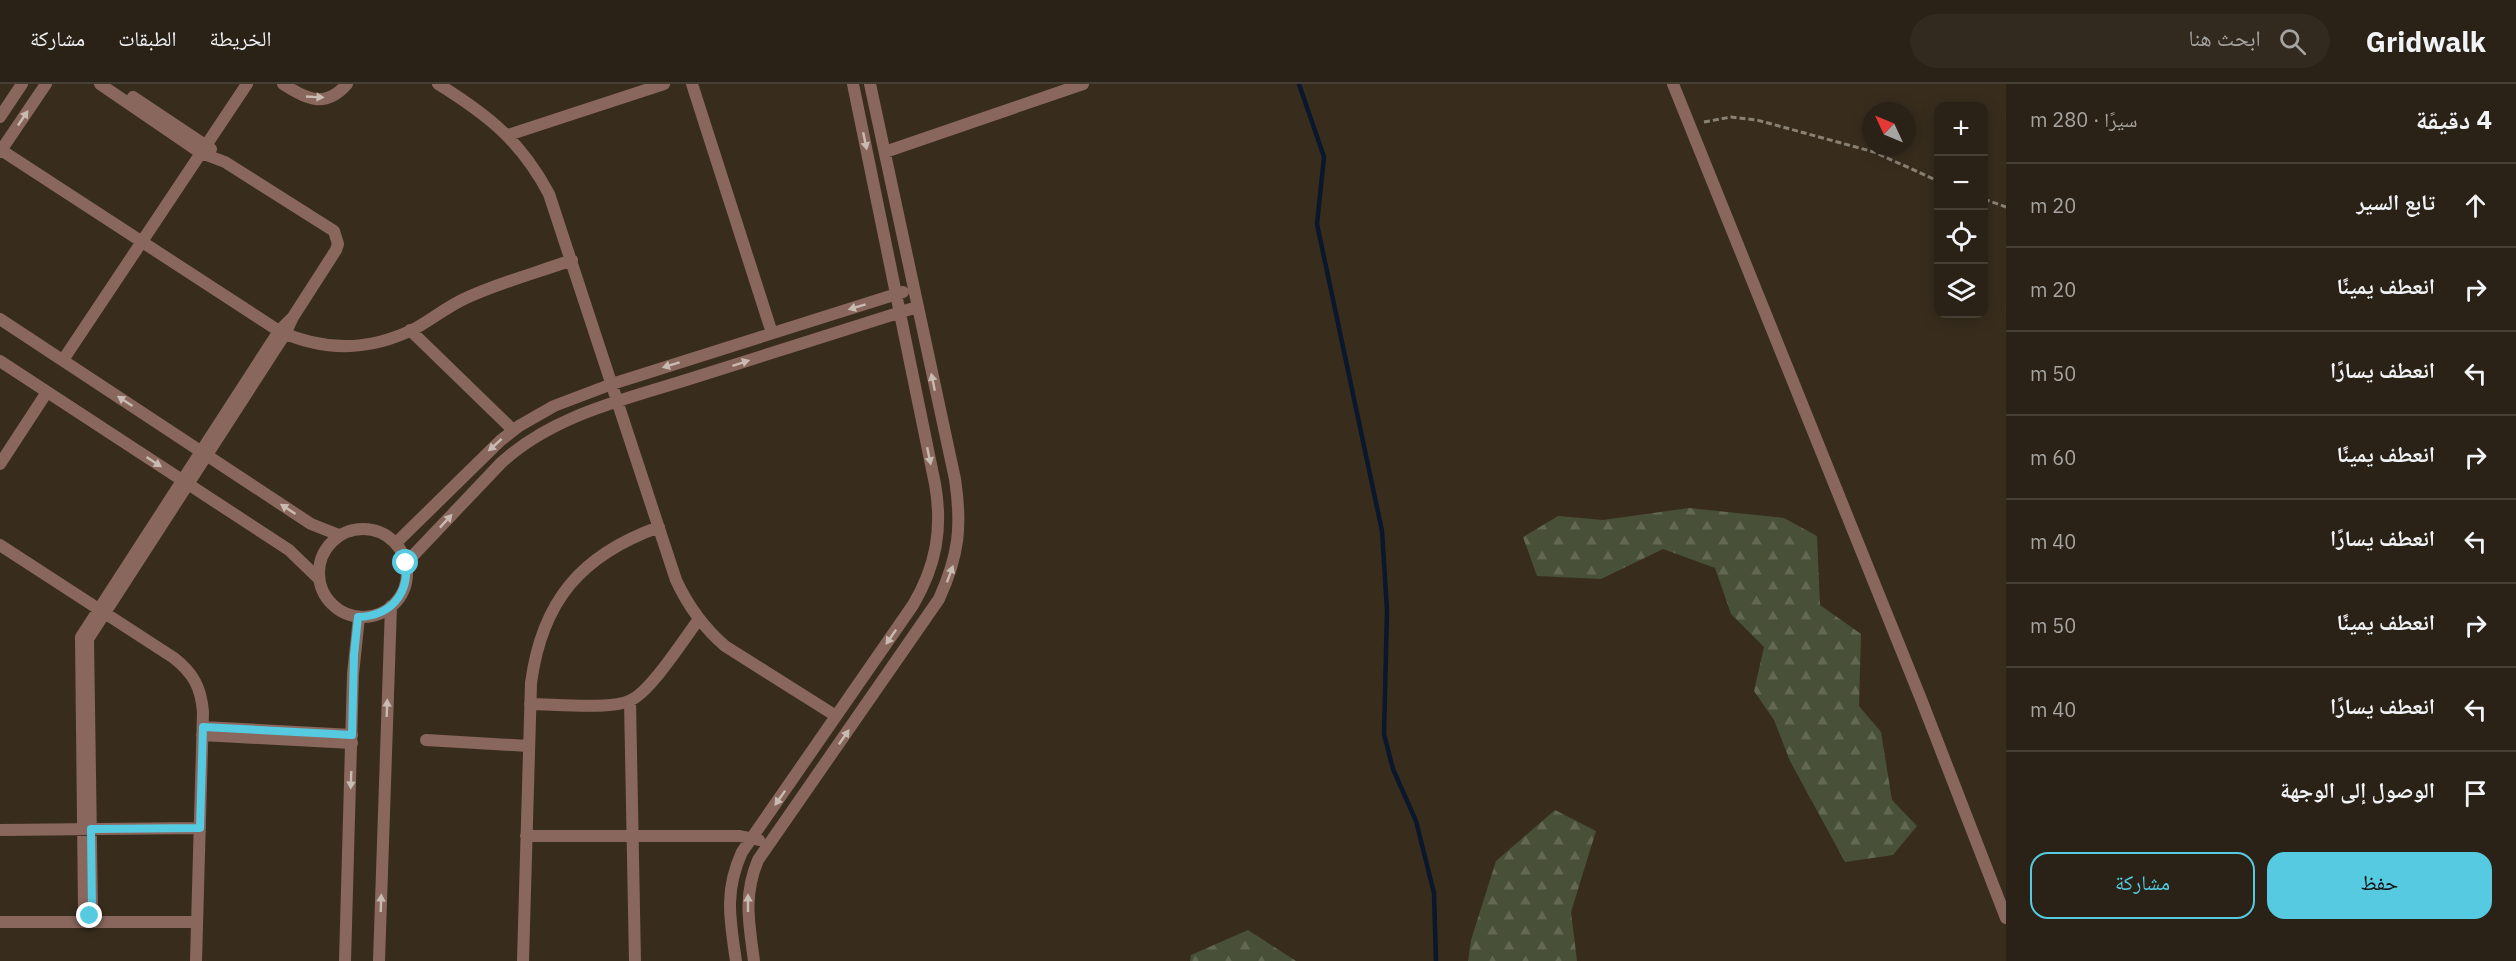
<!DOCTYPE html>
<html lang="ar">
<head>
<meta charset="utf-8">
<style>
  body { margin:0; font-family:"IBM Plex Sans","Noto Naskh Arabic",sans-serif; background:#322a1f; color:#f1f3f6; direction:rtl }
  .controls { position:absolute; right:18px; top:18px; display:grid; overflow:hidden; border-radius:12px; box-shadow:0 3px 15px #0003 }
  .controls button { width:54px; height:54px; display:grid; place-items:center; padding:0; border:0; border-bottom:2px solid #463f35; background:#2a2216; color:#f1f3f6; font:30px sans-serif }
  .compass { position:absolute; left:1862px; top:18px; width:54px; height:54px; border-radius:50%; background:#2a2216; box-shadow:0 3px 15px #0003; rotate:314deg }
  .stop { position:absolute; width:18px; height:18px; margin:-14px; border:4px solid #55cae0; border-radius:50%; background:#fff }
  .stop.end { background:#55cae0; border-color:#fff; box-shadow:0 2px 6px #0008 }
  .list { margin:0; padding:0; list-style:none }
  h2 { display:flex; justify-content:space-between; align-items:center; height:78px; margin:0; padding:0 24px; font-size:26px }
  h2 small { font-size:20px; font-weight:400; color:#a5a4a1 }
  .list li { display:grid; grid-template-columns:39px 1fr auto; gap:18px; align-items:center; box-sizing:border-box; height:84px; padding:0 24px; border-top:2px solid #463f35 }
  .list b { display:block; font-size:22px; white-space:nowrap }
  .list em { font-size:20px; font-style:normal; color:#a5a4a1 }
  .actions { display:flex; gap:12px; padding:18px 24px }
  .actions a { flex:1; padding:14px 0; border:2px solid #55cae0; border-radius:18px; text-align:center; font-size:21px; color:#55cae0 }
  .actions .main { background:#55cae0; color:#111 }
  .icon { flex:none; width:33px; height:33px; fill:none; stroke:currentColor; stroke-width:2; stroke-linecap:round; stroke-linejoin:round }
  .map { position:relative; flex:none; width:2006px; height:877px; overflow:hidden; direction:ltr }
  header { display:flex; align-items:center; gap:36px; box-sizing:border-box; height:84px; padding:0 30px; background:#2a2216; border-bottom:2px solid #463f35 }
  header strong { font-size:28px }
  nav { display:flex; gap:33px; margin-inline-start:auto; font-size:21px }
  .search { width:420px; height:54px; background:#322a1f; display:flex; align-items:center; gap:15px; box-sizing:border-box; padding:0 21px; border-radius:33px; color:#a5a4a1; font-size:22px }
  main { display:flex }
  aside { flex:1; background:#2a2216 }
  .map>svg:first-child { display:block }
  .forest { fill:url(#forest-firs) }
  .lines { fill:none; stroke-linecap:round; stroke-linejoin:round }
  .stream { stroke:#0a172c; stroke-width:4.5 }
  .path { stroke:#8a8175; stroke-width:3; stroke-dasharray:6 3; stroke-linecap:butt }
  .minor { stroke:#8a675d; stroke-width:12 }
  .tertiary { stroke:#8a675d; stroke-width:12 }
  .oneway { fill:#c8bbb1 }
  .route { stroke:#55cae0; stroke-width:8 }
</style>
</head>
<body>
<header>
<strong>Gridwalk</strong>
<div class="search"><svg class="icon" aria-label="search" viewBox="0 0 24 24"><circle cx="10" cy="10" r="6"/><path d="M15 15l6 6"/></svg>ابحث هنا</div>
<nav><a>الخريطة</a><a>الطبقات</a><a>مشاركة</a></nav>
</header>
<main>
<aside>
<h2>4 دقيقة<small>سيرًا · 280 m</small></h2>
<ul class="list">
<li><svg class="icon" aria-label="ahead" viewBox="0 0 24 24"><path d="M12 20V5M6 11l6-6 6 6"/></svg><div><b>تابع السير</b></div><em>20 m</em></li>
<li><svg class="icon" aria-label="right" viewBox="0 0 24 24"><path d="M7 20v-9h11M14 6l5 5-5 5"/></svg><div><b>انعطف يمينًا</b></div><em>20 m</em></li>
<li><svg class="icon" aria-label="left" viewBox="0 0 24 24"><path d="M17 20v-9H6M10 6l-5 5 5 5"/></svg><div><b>انعطف يسارًا</b></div><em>50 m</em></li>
<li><svg class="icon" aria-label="right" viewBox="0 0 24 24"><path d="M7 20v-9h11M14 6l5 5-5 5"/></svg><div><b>انعطف يمينًا</b></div><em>60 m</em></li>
<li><svg class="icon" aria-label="left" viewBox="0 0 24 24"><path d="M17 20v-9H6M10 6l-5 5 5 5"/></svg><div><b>انعطف يسارًا</b></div><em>40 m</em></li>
<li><svg class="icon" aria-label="right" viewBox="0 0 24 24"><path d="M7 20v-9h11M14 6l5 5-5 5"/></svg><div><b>انعطف يمينًا</b></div><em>50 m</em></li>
<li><svg class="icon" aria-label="left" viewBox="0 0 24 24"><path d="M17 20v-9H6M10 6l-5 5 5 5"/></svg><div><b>انعطف يسارًا</b></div><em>40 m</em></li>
<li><svg class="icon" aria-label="arrive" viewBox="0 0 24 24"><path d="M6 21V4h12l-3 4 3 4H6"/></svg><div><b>الوصول إلى الوجهة</b></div></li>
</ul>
<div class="actions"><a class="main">حفظ</a><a>مشاركة</a></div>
</aside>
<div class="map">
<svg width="2006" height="877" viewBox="0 0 2006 877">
  <defs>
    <pattern id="forest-firs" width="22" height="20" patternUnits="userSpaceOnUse" patternTransform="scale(1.5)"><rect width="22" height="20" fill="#485037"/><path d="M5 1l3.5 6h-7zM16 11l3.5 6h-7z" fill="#626852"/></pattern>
  </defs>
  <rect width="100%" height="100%" fill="#382d1d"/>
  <path class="forest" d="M1689,424L1784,434L1817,452L1820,521L1861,550L1859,622L1881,648L1892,716L1917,742L1893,771L1845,778L1790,677L1774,636L1754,607L1764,563L1731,530L1715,484L1663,465L1601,495L1537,492L1523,453L1558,432L1603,436Z
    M1555,726L1596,747L1571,828L1577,877H1468L1471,856L1496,777Z
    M1248,846L1296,877H1190L1191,871Z"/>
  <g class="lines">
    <path class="stream" d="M1299,0L1324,73L1317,140L1382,447L1387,526L1384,650L1393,685L1416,737L1434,809L1436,877"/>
    <path class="path" d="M1704,38L1731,33L1757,36L1874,68L1938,97
      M1984,115L2006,123"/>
    <path class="minor" d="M100,0L201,69L225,78L334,147L338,160L336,166L293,233
      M283,0C306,15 325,25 347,0
      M438,0C488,31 521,57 549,110L676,496C688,522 703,543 725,562L836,632
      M692,0L772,249
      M1673,0L1921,615L2006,834
      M133,13L211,65
      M0,33L22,0
      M508,51L664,0
      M1,66L279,247C325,268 371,267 416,244C432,235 447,223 464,215C498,199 536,189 572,176
      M0,68L46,0
      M885,68L1083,0
      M293,233L285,250L88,555L92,826L91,831L87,832L84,826L81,553L279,247Z
      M410,246L513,346
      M63,276L247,0
      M0,380L47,308
      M396,459L500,357L519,342L554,322L612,300L903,208
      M0,461L174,574C193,589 201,603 203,628L196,877
      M406,479L501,379C555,329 631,314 699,292C772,269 844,246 917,223
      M630,617L635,877
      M530,620C554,620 613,626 631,616C651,607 684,555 699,535
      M203,643L352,651
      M202,651L352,659
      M426,656L529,662
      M0,746L200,744
      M526,752H740L759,756
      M0,838H197
      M523,877L531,599C542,517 581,471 659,443
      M736,877C730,836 724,807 742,768L913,521C936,482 943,445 935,400L853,0
      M754,877C749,839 743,812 758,776L939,515C959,471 962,442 955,395L870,0"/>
    <path class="tertiary" d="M0,235L311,440L339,451
      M0,277L289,466L319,495
      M319 489a44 44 0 1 1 88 0a44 44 0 1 1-88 0Z
      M345,877L353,590L359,533
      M379,877L391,522"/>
  </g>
  <defs><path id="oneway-solid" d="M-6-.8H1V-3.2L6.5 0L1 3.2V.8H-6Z" transform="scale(1.5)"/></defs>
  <g class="oneway">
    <use href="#oneway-solid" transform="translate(315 13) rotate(3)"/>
    <use href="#oneway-solid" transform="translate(23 34) rotate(-56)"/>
    <use href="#oneway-solid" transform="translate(865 57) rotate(78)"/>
    <use href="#oneway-solid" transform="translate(857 223) rotate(163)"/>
    <use href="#oneway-solid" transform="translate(741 279) rotate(-18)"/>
    <use href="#oneway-solid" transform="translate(671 281) rotate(163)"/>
    <use href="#oneway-solid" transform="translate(933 298) rotate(-102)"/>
    <use href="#oneway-solid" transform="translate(125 317) rotate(-147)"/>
    <use href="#oneway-solid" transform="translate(495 361) rotate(138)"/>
    <use href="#oneway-solid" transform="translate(929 372) rotate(78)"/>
    <use href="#oneway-solid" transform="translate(154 378) rotate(33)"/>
    <use href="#oneway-solid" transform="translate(288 425) rotate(-147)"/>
    <use href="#oneway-solid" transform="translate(446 437) rotate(-47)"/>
    <use href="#oneway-solid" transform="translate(950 490) rotate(-70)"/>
    <use href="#oneway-solid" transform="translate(891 553) rotate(125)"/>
    <use href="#oneway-solid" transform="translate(387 624) rotate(-88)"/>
    <use href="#oneway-solid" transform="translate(844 653) rotate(-55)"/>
    <use href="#oneway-solid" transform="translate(351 696) rotate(92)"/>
    <use href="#oneway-solid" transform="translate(780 714) rotate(125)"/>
    <use href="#oneway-solid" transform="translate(381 819) rotate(-88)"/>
    <use href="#oneway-solid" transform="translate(748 819) rotate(-90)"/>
  </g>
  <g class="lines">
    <path class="route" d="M90,832L92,826L91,745L200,744L203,643L352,651L354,571L358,533C390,532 409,511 406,479"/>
  </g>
</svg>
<div class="controls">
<button>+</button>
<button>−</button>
<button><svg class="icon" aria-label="locate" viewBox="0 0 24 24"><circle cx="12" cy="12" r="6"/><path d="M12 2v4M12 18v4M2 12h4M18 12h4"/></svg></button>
<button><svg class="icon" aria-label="layers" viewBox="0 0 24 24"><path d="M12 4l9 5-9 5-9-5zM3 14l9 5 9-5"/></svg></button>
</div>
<svg class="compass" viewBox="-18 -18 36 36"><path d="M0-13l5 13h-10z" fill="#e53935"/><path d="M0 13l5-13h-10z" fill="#a5a4a1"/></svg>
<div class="stop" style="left:406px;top:479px"></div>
<div class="stop end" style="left:90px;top:832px"></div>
</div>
</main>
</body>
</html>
